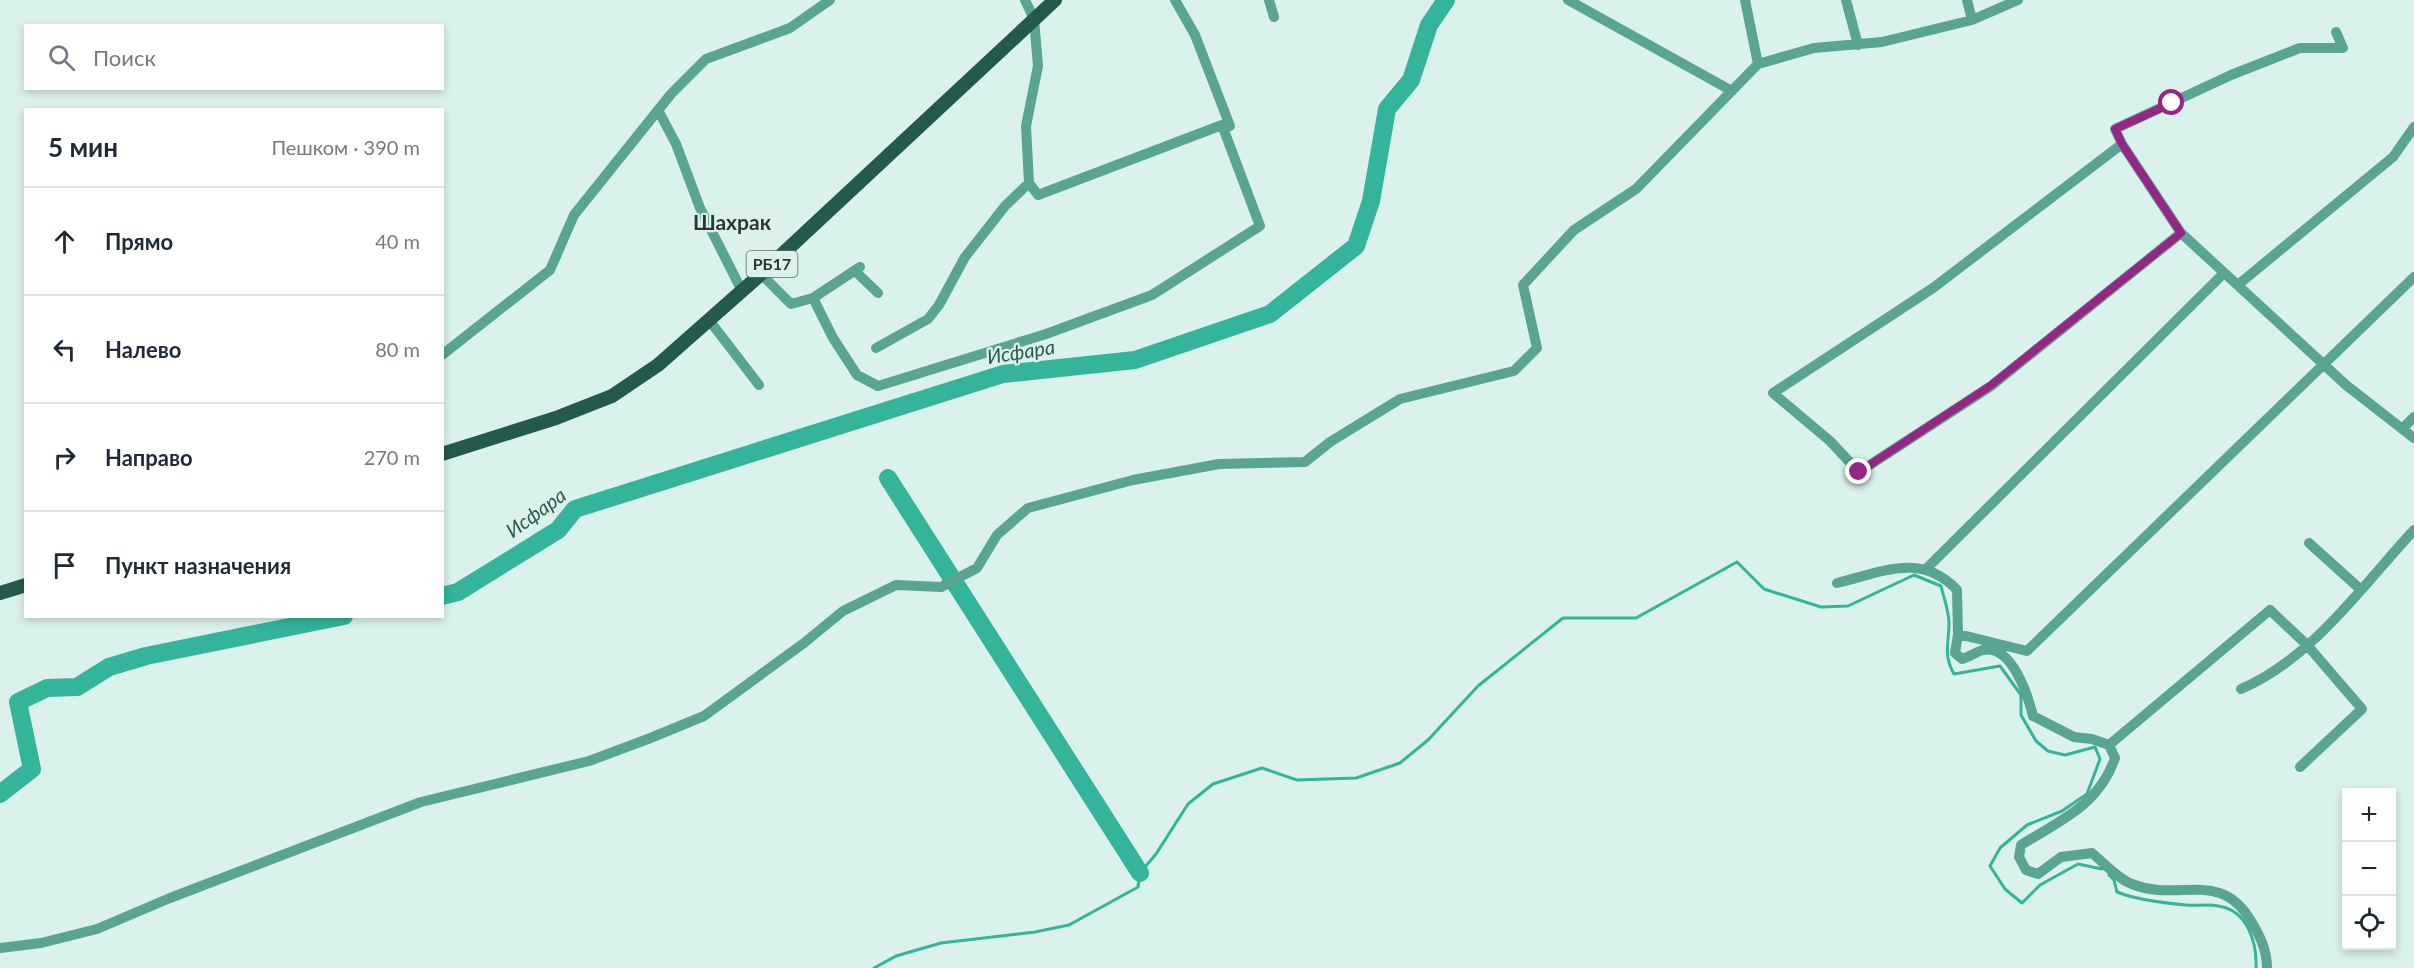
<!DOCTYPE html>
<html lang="ru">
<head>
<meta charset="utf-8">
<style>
  body { margin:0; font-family:Lato,sans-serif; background:#f6f6f7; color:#1f2937 }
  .controls { position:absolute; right:18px; bottom:18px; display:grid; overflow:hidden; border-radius:0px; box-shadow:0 3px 9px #0003 }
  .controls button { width:54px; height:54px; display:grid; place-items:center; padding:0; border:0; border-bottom:2px solid #e0e1e3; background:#fff; color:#1f2937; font:30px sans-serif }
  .stop { position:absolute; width:18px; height:18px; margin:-14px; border:4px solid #962685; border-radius:50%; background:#fff }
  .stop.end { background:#962685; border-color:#fff; box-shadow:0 2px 6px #0008 }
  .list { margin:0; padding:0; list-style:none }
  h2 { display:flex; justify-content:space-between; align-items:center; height:78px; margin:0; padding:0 24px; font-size:26px }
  h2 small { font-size:20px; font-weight:400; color:#747a83 }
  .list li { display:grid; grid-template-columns:39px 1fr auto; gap:18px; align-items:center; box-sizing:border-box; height:108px; padding:0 24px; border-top:2px solid #e0e1e3 }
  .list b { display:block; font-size:22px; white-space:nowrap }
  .list em { font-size:20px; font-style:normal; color:#747a83 }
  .icon { flex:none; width:33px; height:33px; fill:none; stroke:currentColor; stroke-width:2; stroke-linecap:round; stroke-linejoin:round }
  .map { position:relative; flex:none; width:2414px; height:968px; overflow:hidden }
  .search { position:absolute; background:#fff; box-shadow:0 3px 9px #0003; left:24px; top:24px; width:420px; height:66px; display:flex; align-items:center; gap:15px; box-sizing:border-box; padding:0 21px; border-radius:0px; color:#747a83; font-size:22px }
  .panel { position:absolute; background:#fff; box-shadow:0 3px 9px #0003; left:24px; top:108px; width:420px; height:510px; border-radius:0px }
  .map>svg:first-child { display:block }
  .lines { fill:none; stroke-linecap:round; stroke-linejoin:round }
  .stream { stroke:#33b49b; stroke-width:3 }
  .river { stroke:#33b49b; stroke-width:18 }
  .minor { stroke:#5aa493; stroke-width:10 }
  .major { stroke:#24594d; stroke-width:14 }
  .route { stroke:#962685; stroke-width:8 }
  .labels { text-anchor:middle; stroke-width:4.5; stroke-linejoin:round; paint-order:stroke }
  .shield { fill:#daf2eb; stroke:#616e6a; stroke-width:1.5 }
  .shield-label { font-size:16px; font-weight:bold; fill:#2d3633 }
  .water-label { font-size:20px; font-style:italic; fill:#2a5c51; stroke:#daf2eb }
  .quarter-label { font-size:21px; font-weight:bold; fill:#2d3633; stroke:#daf2eb }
</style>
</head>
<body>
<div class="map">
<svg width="2414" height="968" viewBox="0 0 2414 968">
  <rect width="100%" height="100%" fill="#daf2eb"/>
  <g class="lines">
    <path class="stream" d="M2109,875L2114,880L2117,892C2137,900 2163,903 2186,905C2196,906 2208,904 2218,906C2248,910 2257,943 2256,968
      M874,968L896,956L941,943L1035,932L1069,925L1138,887L1140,873L1156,854L1188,804L1213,784L1262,768L1297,780L1356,778L1400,763L1428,740L1478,686L1563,618H1636L1737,562L1764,589L1821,607L1848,606L1914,575L1941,586C1944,598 1949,612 1949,623C1949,643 1943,655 1954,674L2000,666L2021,695V715L2036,741L2048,751L2065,755L2095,747L2100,759L2087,794L2062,811L2027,825L2000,848L1990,866L2005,889L2022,903L2040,885L2078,864L2102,869"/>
    <path class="river" d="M888,478L1140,873
      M442,596L458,592L558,530L575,509L1003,374L1135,360L1270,314L1356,246L1371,201L1387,109L1411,80L1429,25L1446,0
      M0,794L32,769L18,702L47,688L77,687L109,667L146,656L344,616"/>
    <path class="minor" d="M1269,0L1274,17
      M1568,0L1732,91
      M1745,0L1758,64
      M1846,0L1858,45
      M1967,0L1972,20
      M2336,32L2343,48H2300L2231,75L2115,129L2122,144L2181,233L2346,385L2414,438
      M658,110L676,144L700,208L742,291
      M2122,144L1933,288L1773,393L1830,441L1859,472L1991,386L2181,233
      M1029,183L1038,195L1222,125L1230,126L1195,35L1175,0
      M855,271L878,293
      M761,274L791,304L813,298L833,338L857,375L878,386L1046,334L1152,295L1260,226L1222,125
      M2239,284L2393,157L2414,127
      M813,298L860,267
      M709,320L759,385
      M876,348L928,319L939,305L965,257L1005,206L1029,183L1026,126L1038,66L1034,19L1025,0
      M442,355L550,270L574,215L671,94L706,59L790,28L830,0
      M2402,429L2414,417
      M2309,543L2360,589
      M1926,569L2224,273
      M1837,583C1883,572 1921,552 1957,590L1958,634L1955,653L1962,659C1969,657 1976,652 1983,650C2012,644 2028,696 2033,716L2074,737L2092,739L2109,745L2115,758C2099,805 2061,820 2021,845L2019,857L2026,870L2038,874L2061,857L2092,853C2104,863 2118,879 2132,884C2179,903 2220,868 2251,921C2260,936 2267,950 2267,968
      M1958,634L2027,651L2414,277
      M2241,689C2313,658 2362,586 2414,530
      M2109,745L2270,610L2307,645L2362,709L2300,767
      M0,948L41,943L97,929L170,898L421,802L589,761L648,739L704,716L804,643L843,611L896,585L941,587L977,568L997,535L1028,508L1133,480L1219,464L1305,462L1330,442L1400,399L1514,371L1537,348L1523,285L1574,230L1636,189L1758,64L1814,48L1882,42L1972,20L2018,0"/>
    <path class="major" d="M442,454L556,418L612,396L658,365L761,274L1055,0
      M0,593L26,585"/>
  </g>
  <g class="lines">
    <path class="route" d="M1859,472L1990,386L2181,233L2122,144L2115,129L2172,103"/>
  </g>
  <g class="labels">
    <rect class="shield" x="746.5" y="251" width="51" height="26" rx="4.5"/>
    <g class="shield-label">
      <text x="772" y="270">РБ17</text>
    </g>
    <g class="water-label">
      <text transform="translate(1021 352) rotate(-9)" y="7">Исфара</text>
      <text transform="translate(536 513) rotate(-36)" y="7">Исфара</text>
    </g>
    <g class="quarter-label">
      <text x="732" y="230">Шахрак</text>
    </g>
  </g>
</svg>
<div class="controls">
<button>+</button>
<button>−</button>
<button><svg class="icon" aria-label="locate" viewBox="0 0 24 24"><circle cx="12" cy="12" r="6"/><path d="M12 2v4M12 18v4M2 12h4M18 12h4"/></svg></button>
</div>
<div class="stop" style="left:2172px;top:103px"></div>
<div class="stop end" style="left:1859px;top:472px"></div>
<div class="search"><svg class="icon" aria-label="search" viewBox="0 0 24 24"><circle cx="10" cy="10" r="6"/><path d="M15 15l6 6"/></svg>Поиск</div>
<section class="panel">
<h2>5 мин<small>Пешком · 390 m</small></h2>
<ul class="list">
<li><svg class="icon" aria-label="ahead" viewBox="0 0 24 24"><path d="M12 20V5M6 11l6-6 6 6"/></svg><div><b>Прямо</b></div><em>40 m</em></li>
<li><svg class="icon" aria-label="left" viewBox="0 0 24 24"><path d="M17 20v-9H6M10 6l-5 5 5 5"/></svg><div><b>Налево</b></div><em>80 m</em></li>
<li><svg class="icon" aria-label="right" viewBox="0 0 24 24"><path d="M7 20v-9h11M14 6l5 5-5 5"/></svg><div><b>Направо</b></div><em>270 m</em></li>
<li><svg class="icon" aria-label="arrive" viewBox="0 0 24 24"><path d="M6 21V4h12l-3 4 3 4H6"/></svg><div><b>Пункт назначения</b></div></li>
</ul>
</section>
</div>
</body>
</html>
